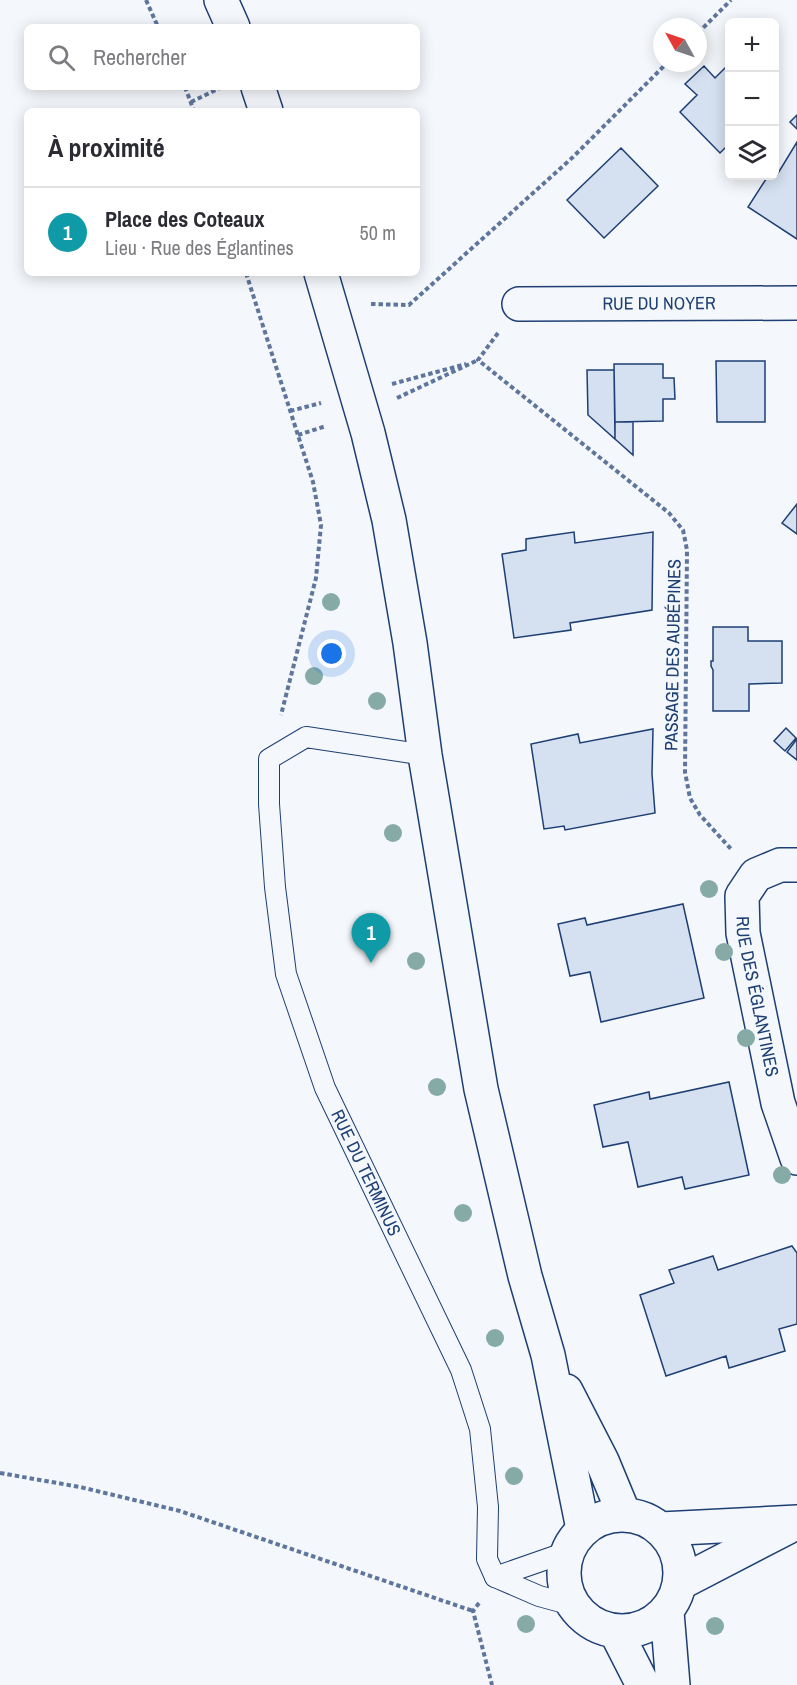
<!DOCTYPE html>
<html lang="fr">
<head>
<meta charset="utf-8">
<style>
  body { margin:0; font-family:"Archivo Narrow",sans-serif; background:#f2f2f3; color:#2b2b33 }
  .controls { position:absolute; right:18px; top:18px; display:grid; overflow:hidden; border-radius:9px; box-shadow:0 3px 15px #0003 }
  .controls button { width:54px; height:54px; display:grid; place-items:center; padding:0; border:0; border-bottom:2px solid #e1e1e2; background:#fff; color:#2b2b33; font:30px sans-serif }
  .compass { position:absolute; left:653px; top:18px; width:54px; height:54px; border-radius:50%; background:#fff; box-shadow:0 3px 15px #0003; rotate:310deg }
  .you { position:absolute; left:332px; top:654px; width:21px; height:21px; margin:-15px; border:4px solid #fff; border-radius:50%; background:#1a73e8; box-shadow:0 0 0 9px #1a73e833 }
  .badge { display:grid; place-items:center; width:39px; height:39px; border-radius:50%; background:#c62828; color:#fff; font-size:20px; font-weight:700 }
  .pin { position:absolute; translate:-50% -50px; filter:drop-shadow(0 2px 3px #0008) }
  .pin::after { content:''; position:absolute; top:32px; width:21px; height:18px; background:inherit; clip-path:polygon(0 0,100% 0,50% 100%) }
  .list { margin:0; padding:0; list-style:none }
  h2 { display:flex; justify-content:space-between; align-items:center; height:78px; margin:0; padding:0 24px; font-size:26px }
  h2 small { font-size:20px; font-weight:400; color:#7c7c81 }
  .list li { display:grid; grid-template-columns:39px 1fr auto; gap:18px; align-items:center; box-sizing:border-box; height:90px; padding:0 24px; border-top:2px solid #e1e1e2 }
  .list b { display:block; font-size:22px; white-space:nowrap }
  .list p { margin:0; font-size:20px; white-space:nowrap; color:#7c7c81 }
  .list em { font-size:20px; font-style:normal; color:#7c7c81 }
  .icon { flex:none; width:33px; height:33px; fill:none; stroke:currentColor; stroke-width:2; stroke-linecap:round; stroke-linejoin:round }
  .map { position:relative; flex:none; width:797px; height:1685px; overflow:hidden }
  .search { position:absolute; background:#fff; box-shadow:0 3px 15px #0003; left:24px; top:24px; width:396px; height:66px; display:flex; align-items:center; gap:15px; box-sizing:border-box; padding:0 21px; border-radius:9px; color:#7c7c81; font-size:22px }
  .panel { position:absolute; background:#fff; box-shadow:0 3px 15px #0003; left:24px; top:108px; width:396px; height:168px; border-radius:9px }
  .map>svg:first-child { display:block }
  .building { fill:#d5e0f0; stroke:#1d3f73; stroke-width:1.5 }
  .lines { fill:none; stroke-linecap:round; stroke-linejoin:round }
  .service-casing { stroke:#1d3f73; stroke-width:22 }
  .minor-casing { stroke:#1d3f73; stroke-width:36 }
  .tertiary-casing { stroke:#1d3f73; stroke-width:36 }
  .path { stroke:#5e769c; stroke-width:4; stroke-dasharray:4.5 3; stroke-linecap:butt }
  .service { stroke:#f4f7fb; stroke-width:20 }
  .minor { stroke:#f4f7fb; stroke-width:33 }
  .tertiary { stroke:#f4f7fb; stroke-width:33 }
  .tree { fill:#86aba6 }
  .labels { text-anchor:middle; stroke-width:4.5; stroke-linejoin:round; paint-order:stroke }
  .street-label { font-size:18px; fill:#1d3f73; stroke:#f4f7fb }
</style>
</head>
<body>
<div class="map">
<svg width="797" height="1685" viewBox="0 0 797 1685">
  <rect width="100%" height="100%" fill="#f4f7fb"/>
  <path class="building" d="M730,63V143L720,153L680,112L697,95L685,84L704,66L715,78Z
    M797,115V129L790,122Z
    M797,142V239L748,207L768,176H774V173L777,175Z
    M621,148L658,186L604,238L567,200Z
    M716,361H765V422H717Z
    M614,364H663V378H674L675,399H663V421L615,422Z
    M587,370H614L615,439L588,415Z
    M615,422H633V455L615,439Z
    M797,504V534L782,523Z
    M574,532L575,543L653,532L652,610L570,623L571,630L514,638L502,554L526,550V539Z
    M713,627H748V641H782V683L749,684V711H713V670L711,666V661H713Z
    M786,728L796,738L785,751L774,741Z
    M653,729L652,774L655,813L565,830L564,826L544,829L531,744L578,734L580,743Z
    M797,739V760L787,752Z
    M683,904L704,998L601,1022L590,972L570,976L558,924L585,918L587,925Z
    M729,1082L749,1175L685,1189L682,1177L638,1187L628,1142L603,1147L594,1105L649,1092L650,1099Z
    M792,1246L797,1253V1324L779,1329L785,1351L729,1368L726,1356L666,1376L640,1295L674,1283L669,1270L713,1256L718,1270Z"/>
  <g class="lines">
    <defs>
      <g id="service">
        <path id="s1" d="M425,755L306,737L269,759V804L275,887L286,974L325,1088L461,1370L480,1429L488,1507L487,1559L495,1577L539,1596L572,1605"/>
        <path d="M495,1577L567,1552"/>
      </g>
      <g id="minor">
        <path id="s2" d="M519,304L797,303"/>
        <path id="s3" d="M797,865H780L756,875L742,896L743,933L778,1103L797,1158"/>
        <path d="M661,1529L797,1522"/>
        <path d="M680,1583L788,1527"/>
      </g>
      <path id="tertiary" d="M221,0L233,27
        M258,87L266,111
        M321,273L368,433L389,520L410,643L425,755L481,1089L525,1276L548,1355L583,1529
        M566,1391L602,1461L624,1514
        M564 1573a58 58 0 1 1 116 0a58 58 0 1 1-116 0Z
        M667,1612L673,1685
        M616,1632L643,1685"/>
    </defs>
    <use href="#service" class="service-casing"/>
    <use href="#minor" class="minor-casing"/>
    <use href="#tertiary" class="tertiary-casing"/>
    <path class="path" d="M146,0L158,27
      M698,33L731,0
      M185,87L194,111
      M191,102L220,88
      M246,273L313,482L321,525L316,578L281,715
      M371,304L409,305L573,157L667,63
      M498,333L478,360L669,513L683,530L687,550L685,772L690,798L700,815L731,849
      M392,384L466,364
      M397,398L478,360
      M290,411L321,403
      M298,435L326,426
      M0,1473L80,1487L180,1511L473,1611
      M479,1603L473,1611L492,1685"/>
    <use href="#service" class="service"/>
    <use href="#minor" class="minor"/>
    <use href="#tertiary" class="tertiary"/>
  </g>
  <g class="tree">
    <circle cx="331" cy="602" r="9"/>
    <circle cx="314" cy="676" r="9"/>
    <circle cx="377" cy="701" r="9"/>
    <circle cx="393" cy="833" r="9"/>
    <circle cx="709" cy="889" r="9"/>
    <circle cx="724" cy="952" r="9"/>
    <circle cx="416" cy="961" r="9"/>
    <circle cx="746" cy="1038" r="9"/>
    <circle cx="437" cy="1087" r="9"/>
    <circle cx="782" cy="1175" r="9"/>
    <circle cx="463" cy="1213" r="9"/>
    <circle cx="495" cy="1338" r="9"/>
    <circle cx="514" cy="1476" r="9"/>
    <circle cx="526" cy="1624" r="9"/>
    <circle cx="715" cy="1626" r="9"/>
  </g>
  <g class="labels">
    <g class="street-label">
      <text dy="6" stroke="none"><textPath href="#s2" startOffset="140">RUE DU NOYER</textPath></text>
      <text transform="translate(673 655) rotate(-89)" y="6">PASSAGE DES AUBÉPINES</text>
      <text dy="6" stroke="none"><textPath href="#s3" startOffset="170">RUE DES ÉGLANTINES</textPath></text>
      <text dy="6" stroke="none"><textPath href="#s1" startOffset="594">RUE DU TERMINUS</textPath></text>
    </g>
  </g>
</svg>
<div class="controls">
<button>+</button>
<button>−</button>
<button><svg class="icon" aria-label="layers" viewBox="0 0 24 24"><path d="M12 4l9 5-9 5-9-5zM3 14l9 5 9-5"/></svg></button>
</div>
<svg class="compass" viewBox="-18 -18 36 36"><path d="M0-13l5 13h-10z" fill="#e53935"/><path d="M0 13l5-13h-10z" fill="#7c7c81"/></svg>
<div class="you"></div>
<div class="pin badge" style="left:371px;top:963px;background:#0f9aa8">1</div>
<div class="search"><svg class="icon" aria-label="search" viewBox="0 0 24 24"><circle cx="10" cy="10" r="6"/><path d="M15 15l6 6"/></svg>Rechercher</div>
<section class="panel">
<h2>À proximité<small></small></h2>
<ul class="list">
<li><span class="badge" style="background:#0f9aa8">1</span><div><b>Place des Coteaux</b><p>Lieu · Rue des Églantines</p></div><em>50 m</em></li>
</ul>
</section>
</div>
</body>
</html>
